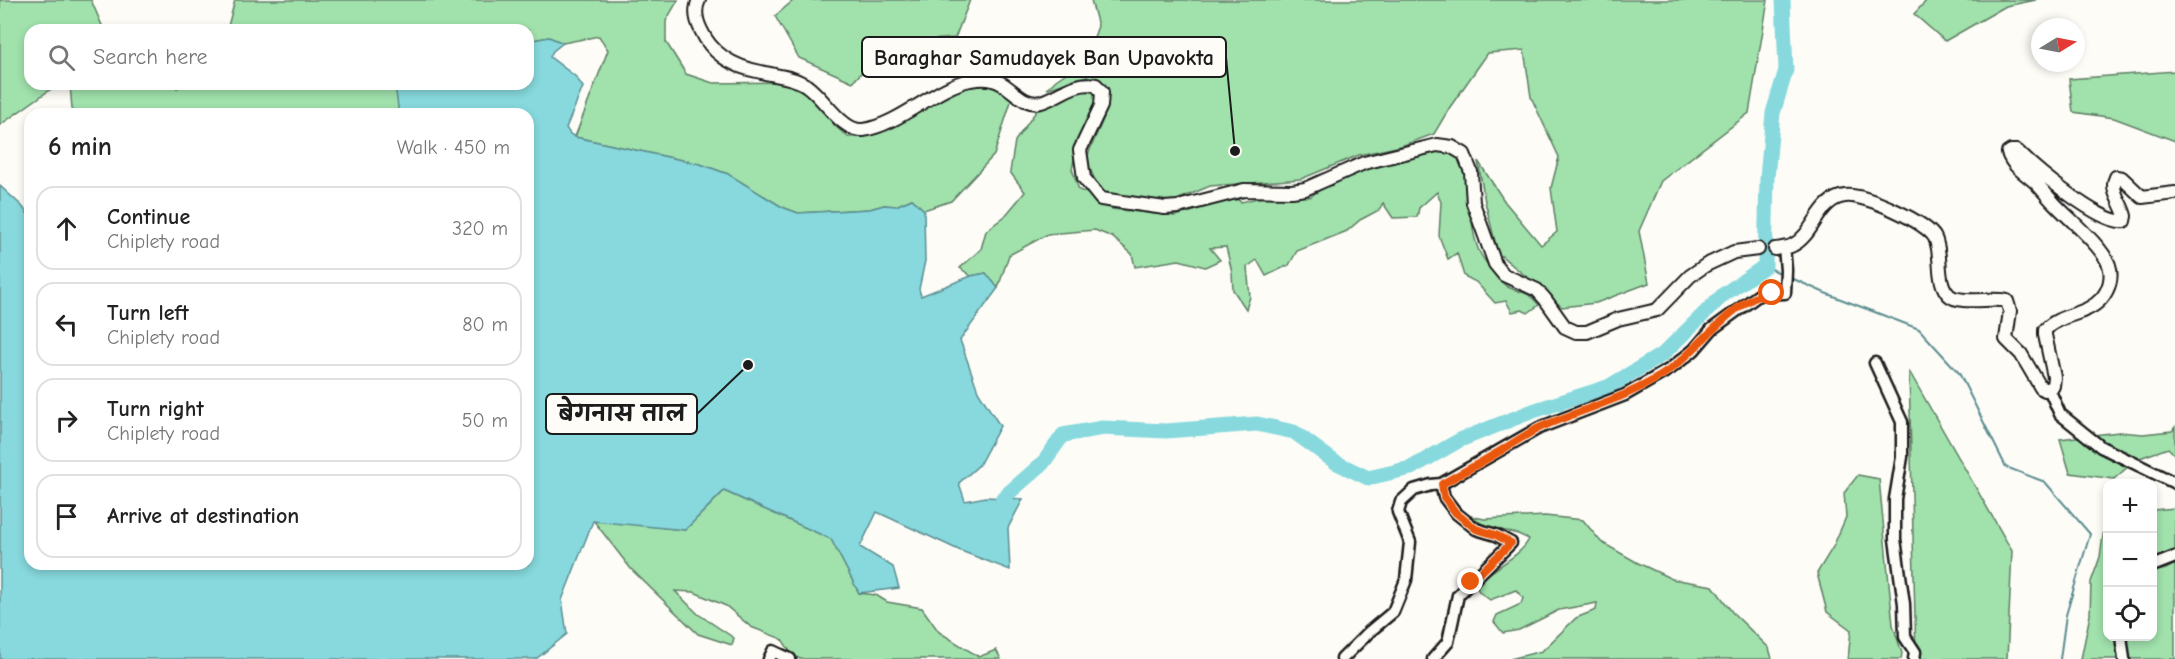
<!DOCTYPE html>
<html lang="en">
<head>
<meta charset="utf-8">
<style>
  body { margin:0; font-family:"Comic Neue","Playpen Sans Deva",sans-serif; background:#f6f6f6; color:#222 }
  .controls { position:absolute; right:18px; bottom:18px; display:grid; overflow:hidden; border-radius:12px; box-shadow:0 3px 9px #0003 }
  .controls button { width:54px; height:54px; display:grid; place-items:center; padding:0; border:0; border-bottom:2px solid #e0e0e0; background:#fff; color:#222; font:30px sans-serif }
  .compass { position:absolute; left:2031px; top:18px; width:54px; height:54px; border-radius:50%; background:#fff; box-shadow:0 3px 9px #0003; rotate:80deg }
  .stop { position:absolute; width:18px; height:18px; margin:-14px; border:4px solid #ea580c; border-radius:50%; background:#fff }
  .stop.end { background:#ea580c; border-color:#fff; box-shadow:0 2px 6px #0008 }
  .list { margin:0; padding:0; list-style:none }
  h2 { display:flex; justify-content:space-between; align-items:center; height:78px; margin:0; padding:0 24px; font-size:26px }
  h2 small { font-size:20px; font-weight:400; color:#767676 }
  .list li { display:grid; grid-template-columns:39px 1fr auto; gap:18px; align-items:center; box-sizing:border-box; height:84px; margin:0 12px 12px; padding:0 12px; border:2px solid #e0e0e0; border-radius:18px }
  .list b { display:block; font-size:22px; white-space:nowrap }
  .list p { margin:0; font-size:20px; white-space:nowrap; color:#767676 }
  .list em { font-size:20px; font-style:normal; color:#767676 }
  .icon { flex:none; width:33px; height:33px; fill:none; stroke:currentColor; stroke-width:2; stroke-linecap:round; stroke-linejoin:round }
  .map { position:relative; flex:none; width:2175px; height:659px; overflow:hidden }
  .search { position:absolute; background:#fff; box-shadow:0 3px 9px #0003; left:24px; top:24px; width:510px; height:66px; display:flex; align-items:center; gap:15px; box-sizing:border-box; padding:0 21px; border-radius:18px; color:#767676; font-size:22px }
  .panel { position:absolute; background:#fff; box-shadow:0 3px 9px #0003; left:24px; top:108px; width:510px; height:462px; border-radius:18px }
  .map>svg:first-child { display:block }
  .green { fill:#a0e1ac; stroke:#5e7e64; stroke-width:1.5 }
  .water { fill:#87d9dd; stroke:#5c8d90; stroke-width:1.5 }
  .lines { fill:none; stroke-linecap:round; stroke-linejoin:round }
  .stream { stroke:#5c8d90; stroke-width:2 }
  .river { stroke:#87d9dd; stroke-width:15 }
  .minor-casing { stroke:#1c1c1c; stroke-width:15 }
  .major-casing { stroke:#1c1c1c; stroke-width:16 }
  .minor { stroke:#fdfcf7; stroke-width:10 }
  .major { stroke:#fdfcf7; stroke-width:12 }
  .route { stroke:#ea580c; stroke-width:8 }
  .leader { fill:none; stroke:#1c1c1c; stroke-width:2 }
  .callout-dot { fill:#1c1c1c; stroke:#fdfcf7; stroke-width:2 }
  .callout { fill:#fdfcf7; stroke:#1c1c1c; stroke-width:2 }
  .callout-label { font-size:22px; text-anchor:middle; font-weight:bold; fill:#1c1c1c }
</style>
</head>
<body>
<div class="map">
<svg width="2175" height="659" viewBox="0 0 2175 659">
  <rect width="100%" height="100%" fill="#fdfcf7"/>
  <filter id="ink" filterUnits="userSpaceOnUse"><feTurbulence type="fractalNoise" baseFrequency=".0167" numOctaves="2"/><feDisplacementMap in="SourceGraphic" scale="12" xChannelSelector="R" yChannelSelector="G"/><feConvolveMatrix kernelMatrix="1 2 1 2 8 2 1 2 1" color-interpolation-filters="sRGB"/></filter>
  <g filter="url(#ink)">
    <path class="green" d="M0,0H91L104,30H30V84H58L0,125Z
      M235,0H678L666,21V42L686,74L713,83L786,82L804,91L822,108L835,126L848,137H862L968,84H997L1013,95L994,155L951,201L924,210L912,199L896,206L884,205L870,209L798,213L782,207L728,174L700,164L575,137L608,50L599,36L563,43L549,37L528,41V30H227Z
      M794,0H970L955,38L888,43L853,82L799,58L775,16Z
      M1091,0H1768L1749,113L1661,181L1639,231L1649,283L1596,303L1562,307L1498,253L1485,202L1478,161L1505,202L1541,245L1557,232L1551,188L1559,157L1531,97L1524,50L1488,53L1450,107L1434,134L1401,146L1359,155L1301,179L1210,186L1177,200L1132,203L1099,190L1086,159L1104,117L1108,88L1086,76L1047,89L1056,80L1086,59L1098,26Z
      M1927,0H2036L2006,6L1945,41L1914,14Z
      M2175,71V141L2114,118L2073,112L2069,79Z
      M70,84H172L177,88L185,84H396L399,114H77L72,109Z
      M1086,88L1098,95L1078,141L1072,169L1079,190L1092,195L1112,209L1175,216L1194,211L1230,195L1241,202C1267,195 1283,193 1310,197C1333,180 1347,170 1377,163C1399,157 1404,167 1425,150L1458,152C1475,181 1466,220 1479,251C1483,259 1500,283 1508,287C1524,295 1524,288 1539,305L1528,313L1522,310L1512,312L1506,301L1495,303L1476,282L1464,276L1457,253L1448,259L1439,236L1441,202L1437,192L1419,208L1417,217L1393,218L1383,203L1379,210L1360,220L1347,231L1297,251L1289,265L1266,276L1257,260L1247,267L1250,297L1246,309L1233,290L1232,272L1226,247L1210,248L1220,260L1205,267L1179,260L1135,267L1132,254L1112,237L1095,230L1048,234L1009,255L998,288L986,273L971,276L960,268L981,249L986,231L1005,216L1025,192L1010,172L1015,141L1039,107Z
      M1909,371L2012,551L2007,659H1916Z
      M2175,427V455L2168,448L2137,459L2114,479L2070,473L2060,439L2119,432L2143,434L2172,431Z
      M1858,475L1879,479L1893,625L1902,653L1901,659H1848L1851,630L1827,612L1817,573L1833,547L1846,517L1844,493Z
      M724,491L831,539L859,593L876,595L887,602L922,608L939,632L979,657L996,650L1001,659H800L792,655L782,639L751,627L726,606L694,592L675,591L698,614L734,638L732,645L698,634L631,569L593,520L685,530Z
      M2175,508V550L2153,559V510Z
      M1471,516L1484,519L1545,516L1583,520L1601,542L1638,563L1672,579L1713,586L1732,612L1769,648L1772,659H1510L1542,651L1576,618L1596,610L1597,603L1559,610L1519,630L1503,633L1494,622L1497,615L1521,604L1523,598L1516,590L1490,600L1479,592L1476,585C1490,569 1521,557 1529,539L1518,534L1485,526Z
      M2107,520L2108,636L2116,637L2118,659H2081L2090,615L2091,582L2100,557L2105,522Z
      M2175,564V659H2129L2126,637L2152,636L2153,572L2166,569Z"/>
    <path class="water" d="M549,37L563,43L553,51L550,57L576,77L583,87L566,128L570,134L575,137L700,164L728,174L782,207L798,213L870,209L884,205L896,206L912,199L924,210L925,261L919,289L921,296L971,276L986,273L998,288L960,340L978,391L1000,426L979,465L959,483L965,501L986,497L1023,499L1008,528L1010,570L961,551L877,512L860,547L893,567L899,588L859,593L831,539L724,491L685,530L593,521L562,600L567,634L536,659H0V186L22,206L30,217V564H528V114H399L395,85L528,84V41Z"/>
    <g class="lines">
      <path class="stream" d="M1765,266L1782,274
        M1789,277L1825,293L1919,329L1959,373L2006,467L2045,482L2090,534L2066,615L2060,659"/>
      <path class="river" d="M1003,498L1043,463L1063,435L1103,428L1166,431L1257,424L1294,432L1335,462L1368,478L1411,468L1460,440L1533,411L1608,387L1663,354L1723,295L1765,266L1767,178L1773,113L1786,70L1783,0"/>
      <defs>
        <path id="minor" d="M1875,363L1902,422V457L1895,499V539L1904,604L1905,637L1915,652L1914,659
          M2049,389L2060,414L2101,447L2175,483
          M2152,566L2175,557
          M2121,636L2124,659
          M769,659L773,651L790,659
          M1342,659L1369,632L1393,612L1406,580L1410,542L1398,512L1401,502L1414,490L1431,485L1441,484
          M1433,659L1448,642L1458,595L1511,543L1496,535L1476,529L1456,513L1444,497L1441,484L1539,428L1625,395L1670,369L1694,350L1712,329L1760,294L1785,293L1786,270L1784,247"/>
        <path id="major" d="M699,0C694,10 696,20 701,30C712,55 734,67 761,72C776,76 791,76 804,84C822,94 841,132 863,130C899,125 936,87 970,80C976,79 986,78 993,80C1010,83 1021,107 1041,102C1061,96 1073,81 1096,85L1102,92L1101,106L1080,150L1084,178L1101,199L1165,208L1178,207L1244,190L1292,191L1305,189L1364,163L1437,145L1452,147L1464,154L1471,172L1473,203L1495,264L1504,275L1537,290L1545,299L1565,327L1576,332H1587L1618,319L1657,310L1690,276L1706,265L1734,252L1758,249
          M1775,249C1781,248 1788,248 1793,245C1815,234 1818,199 1845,196C1863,193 1927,222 1935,238C1943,255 1935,281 1949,295C1959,305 1992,297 2007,301L2010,311L2006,339L2021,354L2041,388L2045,390L2053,386L2054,377L2045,335V330C2060,313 2086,316 2101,299C2109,290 2113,277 2109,265C2102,246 2069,219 2054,203C2048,197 2042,189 2036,183C2025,173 2013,167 2008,153L2011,151H2017C2034,168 2101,225 2124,221L2125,216C2122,203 2109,190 2116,177L2122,178L2142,197L2175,193"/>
      </defs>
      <use href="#minor" class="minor-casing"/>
      <use href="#major" class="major-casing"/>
      <use href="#minor" class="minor"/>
      <use href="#major" class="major"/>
    </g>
  </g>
  <g class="lines" filter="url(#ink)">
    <path class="route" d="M1471,582L1511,543L1496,535L1476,529L1456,513L1444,497L1442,484C1462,473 1482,462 1502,450C1515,442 1528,433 1541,427C1585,408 1632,397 1671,369C1700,348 1735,296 1772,293"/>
  </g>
  <path class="leader" d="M1235 151L1226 57M748 365L697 414"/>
  <g class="callout-dot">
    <circle cx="1235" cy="151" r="6"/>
    <circle cx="748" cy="365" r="6"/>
  </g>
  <g class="callout">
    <rect x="862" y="37" width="364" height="40" rx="6"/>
    <rect x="546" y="394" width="151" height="40" rx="6"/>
  </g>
  <g class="callout-label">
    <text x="1044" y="65">Baraghar Samudayek Ban Upavokta</text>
    <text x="622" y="421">बेगनास ताल</text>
  </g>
</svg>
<div class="controls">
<button>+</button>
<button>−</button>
<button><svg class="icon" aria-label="locate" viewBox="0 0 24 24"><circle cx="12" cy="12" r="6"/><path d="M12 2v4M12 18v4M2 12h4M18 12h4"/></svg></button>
</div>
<svg class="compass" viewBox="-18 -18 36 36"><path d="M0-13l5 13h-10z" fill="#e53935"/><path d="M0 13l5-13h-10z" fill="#767676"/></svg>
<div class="stop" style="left:1772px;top:293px"></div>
<div class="stop end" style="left:1471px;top:582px"></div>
<div class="search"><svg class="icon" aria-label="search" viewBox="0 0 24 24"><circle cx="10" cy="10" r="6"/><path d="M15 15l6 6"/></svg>Search here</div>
<section class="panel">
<h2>6 min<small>Walk · 450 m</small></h2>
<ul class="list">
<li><svg class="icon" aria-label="ahead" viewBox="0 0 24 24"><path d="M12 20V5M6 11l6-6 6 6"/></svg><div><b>Continue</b><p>Chiplety road</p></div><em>320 m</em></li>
<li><svg class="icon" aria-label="left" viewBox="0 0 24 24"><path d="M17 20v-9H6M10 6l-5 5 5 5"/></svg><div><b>Turn left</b><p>Chiplety road</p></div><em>80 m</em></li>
<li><svg class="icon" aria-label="right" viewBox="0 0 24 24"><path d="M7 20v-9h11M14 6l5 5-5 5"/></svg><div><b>Turn right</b><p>Chiplety road</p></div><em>50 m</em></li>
<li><svg class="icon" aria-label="arrive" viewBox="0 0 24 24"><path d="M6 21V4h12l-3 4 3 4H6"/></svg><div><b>Arrive at destination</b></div></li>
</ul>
</section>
</div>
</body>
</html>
